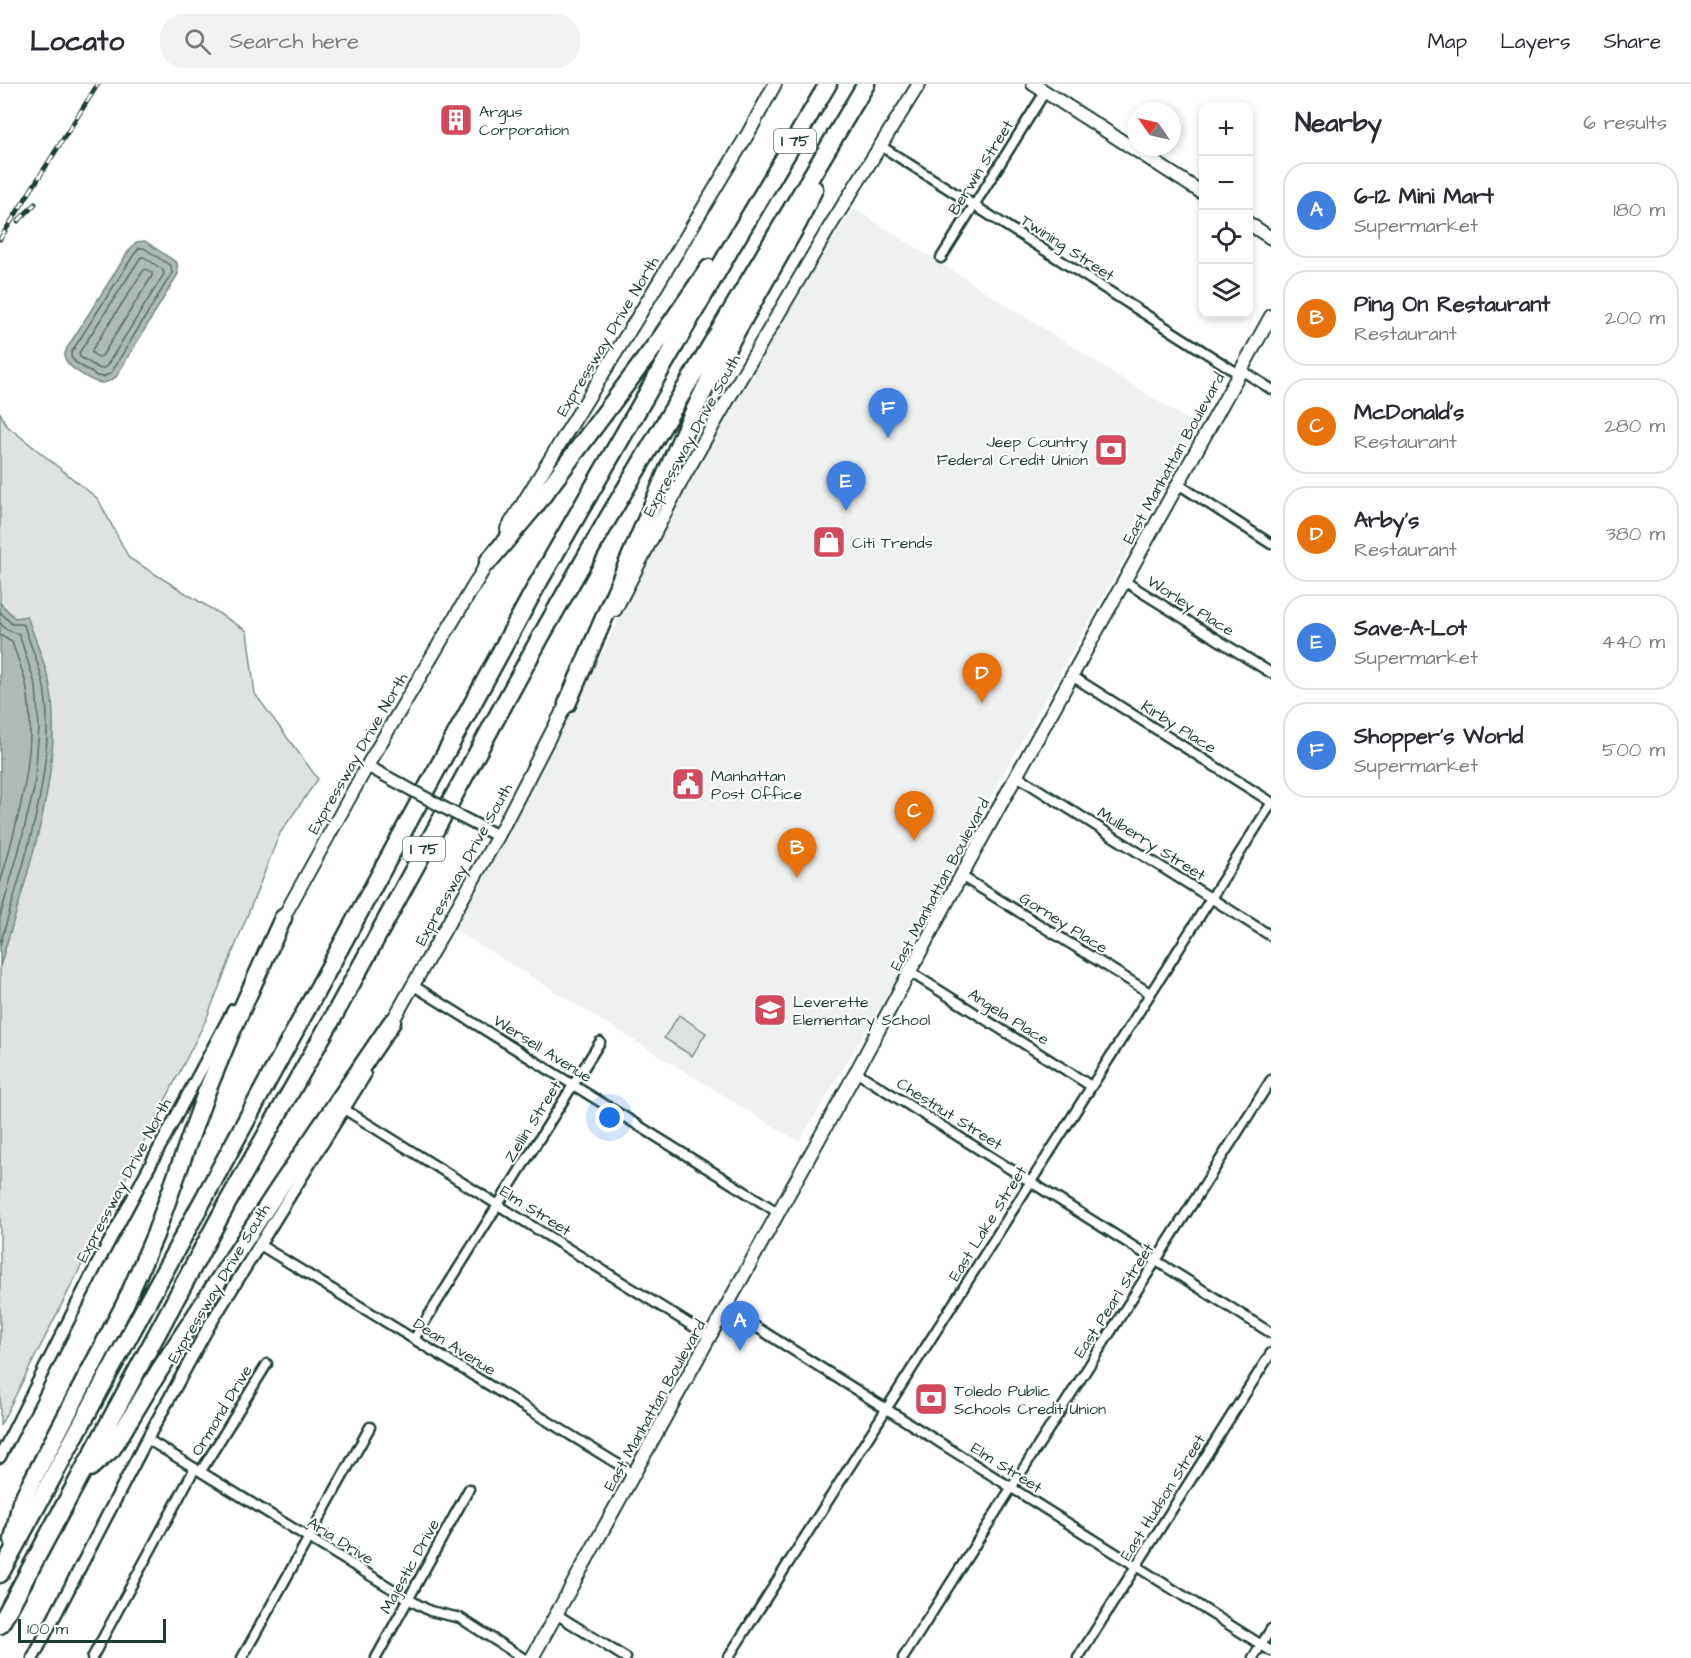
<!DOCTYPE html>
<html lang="en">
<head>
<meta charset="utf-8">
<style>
  body { margin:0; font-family:"Architects Daughter",sans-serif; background:#f2f2f3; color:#2b2b33 }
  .controls { position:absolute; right:18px; top:18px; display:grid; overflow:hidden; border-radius:12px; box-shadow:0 3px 9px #0003 }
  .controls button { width:54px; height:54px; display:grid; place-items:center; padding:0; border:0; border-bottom:2px solid #e1e1e2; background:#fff; color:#2b2b33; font:30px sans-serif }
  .compass { position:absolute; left:1127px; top:18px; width:54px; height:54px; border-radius:50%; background:#fff; box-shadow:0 3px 9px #0003; rotate:304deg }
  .scale { position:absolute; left:18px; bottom:15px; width:148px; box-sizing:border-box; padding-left:6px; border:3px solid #1f3d34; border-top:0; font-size:16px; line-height:21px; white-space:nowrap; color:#1f3d34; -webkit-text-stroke:4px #fff; paint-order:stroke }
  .you { position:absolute; left:610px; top:1034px; width:21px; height:21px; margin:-15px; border:4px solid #fff; border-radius:50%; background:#1a73e8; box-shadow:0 0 0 9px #1a73e833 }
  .badge { display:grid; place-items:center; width:39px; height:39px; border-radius:50%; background:#d1495b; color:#fff; font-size:20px; font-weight:700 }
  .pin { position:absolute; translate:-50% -50px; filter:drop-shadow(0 2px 3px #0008) }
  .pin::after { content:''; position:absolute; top:32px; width:21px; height:18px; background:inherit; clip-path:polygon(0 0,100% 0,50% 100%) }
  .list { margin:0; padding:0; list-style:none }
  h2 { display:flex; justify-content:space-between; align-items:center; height:78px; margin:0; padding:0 24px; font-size:26px }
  h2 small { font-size:20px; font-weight:400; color:#7c7c81 }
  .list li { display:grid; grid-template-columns:39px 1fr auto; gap:18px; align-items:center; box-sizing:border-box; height:96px; margin:0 12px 12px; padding:0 12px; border:2px solid #e1e1e2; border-radius:24px }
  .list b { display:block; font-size:22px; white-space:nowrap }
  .list p { margin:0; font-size:20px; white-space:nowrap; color:#7c7c81 }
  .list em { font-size:20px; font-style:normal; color:#7c7c81 }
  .icon { flex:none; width:33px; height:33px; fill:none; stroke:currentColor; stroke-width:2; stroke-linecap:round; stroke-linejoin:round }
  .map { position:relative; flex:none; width:1271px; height:1574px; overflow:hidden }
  header { display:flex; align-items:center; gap:36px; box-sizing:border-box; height:84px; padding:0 30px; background:#fff; border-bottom:2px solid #e1e1e2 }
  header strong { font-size:28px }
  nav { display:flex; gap:33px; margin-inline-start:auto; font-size:21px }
  .search { width:420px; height:54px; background:#f2f2f3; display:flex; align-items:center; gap:15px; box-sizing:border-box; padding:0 21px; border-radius:24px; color:#7c7c81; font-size:22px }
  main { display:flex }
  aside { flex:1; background:#fff }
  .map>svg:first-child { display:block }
  .built { fill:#eef1f0 }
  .green { fill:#dee3e2; stroke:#7e908b; stroke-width:1.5 }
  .water { fill:#afbab7; stroke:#758883; stroke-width:1.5 }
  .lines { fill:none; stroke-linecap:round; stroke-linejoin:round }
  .shore { stroke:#596f68; stroke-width:1.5 }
  .minor-casing { stroke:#1f3d34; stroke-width:13 }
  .tertiary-casing { stroke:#1f3d34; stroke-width:15 }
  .secondary-casing { stroke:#1f3d34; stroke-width:16 }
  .motorway-casing { stroke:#1f3d34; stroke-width:21 }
  .minor { stroke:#fff; stroke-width:8 }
  .tertiary { stroke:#fff; stroke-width:10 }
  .secondary { stroke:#fff; stroke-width:12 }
  .motorway { stroke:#fff; stroke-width:16 }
  .rail-casing { stroke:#1f3d34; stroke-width:5 }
  .rail { stroke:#fff; stroke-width:3; stroke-dasharray:9; stroke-linecap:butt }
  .tertiary-bridge-casing { stroke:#1f3d34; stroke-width:15; stroke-linecap:butt }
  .tertiary-bridge { stroke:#fff; stroke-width:10 }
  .labels { text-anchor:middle; stroke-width:4.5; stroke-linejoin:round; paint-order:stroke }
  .shield { fill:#fff; stroke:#627771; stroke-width:1.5 }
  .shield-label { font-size:15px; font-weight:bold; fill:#1f3d34 }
  .poi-label { font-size:16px; fill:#1f3d34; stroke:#fff; text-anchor:start }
  .street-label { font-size:16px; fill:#1f3d34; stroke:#fff }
</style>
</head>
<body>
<header>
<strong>Locato</strong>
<div class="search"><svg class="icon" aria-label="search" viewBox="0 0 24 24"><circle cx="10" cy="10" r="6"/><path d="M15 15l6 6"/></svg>Search here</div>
<nav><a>Map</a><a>Layers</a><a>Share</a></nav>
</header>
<main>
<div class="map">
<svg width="1271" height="1574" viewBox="0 0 1271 1574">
  <rect width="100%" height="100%" fill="#fff"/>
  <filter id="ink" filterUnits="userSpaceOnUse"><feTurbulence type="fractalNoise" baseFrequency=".0167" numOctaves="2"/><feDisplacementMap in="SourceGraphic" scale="12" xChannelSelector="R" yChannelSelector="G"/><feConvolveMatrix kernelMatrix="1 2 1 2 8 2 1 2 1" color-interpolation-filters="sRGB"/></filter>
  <g filter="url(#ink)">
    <path class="built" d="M855,125L1199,343L981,729L893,902L799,1058L455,846L543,684L697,384L830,157Z"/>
    <path class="green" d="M0,328L6,341L98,415L129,474L247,547L255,610L318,695L280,749L206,936L0,1342V882L32,769L47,707L53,644L27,533L15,535L0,519Z
      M679,931L706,949L692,972L664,954Z"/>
    <path class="water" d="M145,157L177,179L178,190L116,293C111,296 107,299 102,299C93,299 67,283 65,274C64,270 66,267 67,264L128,168L136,158Z
      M0,519L15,534L27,532C34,553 46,581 50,602C65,689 24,799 0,882Z"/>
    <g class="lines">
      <path class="shore" d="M139,164H144L171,182L172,189L111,289L103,293L97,292L75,278L71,273V269L133,172Z
        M141,173H144L163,186L164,190L106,283L100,285L80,273L79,269Z
        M146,185L152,189V192L102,272L98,273L92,269V266L143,187Z
        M0,528L12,540H22L24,541C30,561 40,582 44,603C58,684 22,783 0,861
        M0,539L7,546L19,550L36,603L39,644L34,705L19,766L0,833
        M0,551L12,558C17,574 25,590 27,606C38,670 17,739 0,800"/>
      <defs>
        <path id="minor" d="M881,62L1239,290
          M941,174L1045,8
          M1241,286L1271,305
          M1178,400L1271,460
          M1124,497L1271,589
          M1072,592L1271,718
          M1017,692L1271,852
          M961,792L1150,909
          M910,888L1091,1002
          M414,902L779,1129
          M856,988L1271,1249
          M344,1025L710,1253
          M260,1161L634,1390
          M726,1224L1271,1567
          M414,1255L600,958
          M147,1355L417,1520L430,1527L460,1534L523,1574
          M201,1387L267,1280
          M556,1530L626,1574
          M92,1574L195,1384
          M242,1574L370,1343
          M376,1574L469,1405
          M728,1574L1271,720
          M903,1574L1271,996
          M1078,1574L1271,1269
          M1253,1574L1271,1545"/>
        <path id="tertiary" d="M367,682L404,702
          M461,733L498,752
          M0,1373L93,1188L233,926
          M33,1574L147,1355L209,1242L365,991"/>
        <path id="secondary" d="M1033,0L1204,110
          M1248,139L1271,154
          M507,445L636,236L749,48L775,0
          M615,526L683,394L730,312L829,144L919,0
          M283,834L367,682L492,471
          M392,938L498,752L570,613
          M532,1574L856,988L961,792L1271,232"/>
        <path id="motorway" d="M488,478L535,422L586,354L660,255L709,184
          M567,620L684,348L711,292L798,139L814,105
          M90,1384L112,1365L159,1287L279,1104L392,938
          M13,1456L21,1418L125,1220L155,1151L206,1009L230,951L283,834
          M0,1490L537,501L732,162L828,0
          M0,1541L229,1116L331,937L540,554L607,436L866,0"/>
      </defs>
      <use href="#minor" class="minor-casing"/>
      <use href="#tertiary" class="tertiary-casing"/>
      <use href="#secondary" class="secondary-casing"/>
      <use href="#motorway" class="motorway-casing"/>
      <use href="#minor" class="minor"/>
      <use href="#tertiary" class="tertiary"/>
      <use href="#secondary" class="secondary"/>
      <use href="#motorway" class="motorway"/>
      <defs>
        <path id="rail" d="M18,137L35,120
          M0,155L98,0"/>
      </defs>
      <use href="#rail" class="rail-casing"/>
      <use href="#rail" class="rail"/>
      <defs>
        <path id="tertiary-bridge" d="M404,702L461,733"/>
      </defs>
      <use href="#tertiary-bridge" class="tertiary-bridge-casing"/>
      <use href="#tertiary-bridge" class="tertiary-bridge"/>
    </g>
  </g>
  <defs>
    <symbol id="building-square" viewBox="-11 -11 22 22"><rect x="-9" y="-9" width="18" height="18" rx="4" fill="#d1495b" stroke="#fff"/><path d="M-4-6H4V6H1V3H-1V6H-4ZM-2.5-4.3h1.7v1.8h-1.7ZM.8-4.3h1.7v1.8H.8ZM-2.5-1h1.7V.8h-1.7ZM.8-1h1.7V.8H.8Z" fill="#fff"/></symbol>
    <symbol id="bank-square" viewBox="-11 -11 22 22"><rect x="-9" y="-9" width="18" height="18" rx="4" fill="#d1495b" stroke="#fff"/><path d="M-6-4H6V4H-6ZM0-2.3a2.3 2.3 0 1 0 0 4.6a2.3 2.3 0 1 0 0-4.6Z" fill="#fff"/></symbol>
    <symbol id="shop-square" viewBox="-11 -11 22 22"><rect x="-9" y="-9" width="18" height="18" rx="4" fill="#d1495b" stroke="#fff"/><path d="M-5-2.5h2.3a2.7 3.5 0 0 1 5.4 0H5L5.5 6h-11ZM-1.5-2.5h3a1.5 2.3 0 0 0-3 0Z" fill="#fff"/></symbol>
    <symbol id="civic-square" viewBox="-11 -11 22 22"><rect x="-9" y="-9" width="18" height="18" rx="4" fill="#d1495b" stroke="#fff"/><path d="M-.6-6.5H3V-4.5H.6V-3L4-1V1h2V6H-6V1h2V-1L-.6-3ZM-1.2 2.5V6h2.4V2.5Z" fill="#fff"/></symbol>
    <symbol id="school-square" viewBox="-11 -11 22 22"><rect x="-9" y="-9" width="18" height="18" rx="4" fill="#d1495b" stroke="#fff"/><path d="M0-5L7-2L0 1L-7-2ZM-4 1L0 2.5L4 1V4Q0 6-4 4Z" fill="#fff"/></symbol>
  </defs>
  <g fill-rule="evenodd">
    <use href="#building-square" x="437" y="17" width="38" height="38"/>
    <use href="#bank-square" x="1092" y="347" width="38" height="38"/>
    <use href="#shop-square" x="810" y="439" width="38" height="38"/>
    <use href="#civic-square" x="669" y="681" width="38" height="38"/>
    <use href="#school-square" x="751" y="907" width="38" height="38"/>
    <use href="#bank-square" x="912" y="1296" width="38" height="38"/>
  </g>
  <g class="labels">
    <g class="shield">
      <rect x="774" y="45" width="42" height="24" rx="4.5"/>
      <rect x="403" y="753" width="42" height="24" rx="4.5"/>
    </g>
    <g class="shield-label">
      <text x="795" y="62">I 75</text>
      <text x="424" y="770">I 75</text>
    </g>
    <g class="poi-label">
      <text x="479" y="33">Argus<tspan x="479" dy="18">Corporation</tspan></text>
      <text x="1088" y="363" text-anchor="end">Jeep Country<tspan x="1088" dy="18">Federal Credit Union</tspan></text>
      <text x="852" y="464">Citi Trends</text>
      <text x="711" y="697">Manhattan<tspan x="711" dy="18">Post Office</tspan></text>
      <text x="793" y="923">Leverette<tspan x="793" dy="18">Elementary School</tspan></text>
      <text x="954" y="1312">Toledo Public<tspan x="954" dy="18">Schools Credit Union</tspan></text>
    </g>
    <g class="street-label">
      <text transform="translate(980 83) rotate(-58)" y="6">Berwin Street</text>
      <text transform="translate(1068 163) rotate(33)" y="6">Twining Street</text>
      <text transform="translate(607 252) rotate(-59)" y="6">Expressway Drive North</text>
      <text transform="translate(691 351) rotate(-61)" y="6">Expressway Drive South</text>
      <text transform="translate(1173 374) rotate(-61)" y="6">East Manhattan Boulevard</text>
      <text transform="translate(1191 521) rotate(32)" y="6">Worley Place</text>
      <text transform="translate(1179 642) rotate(32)" y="6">Kirby Place</text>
      <text transform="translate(357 669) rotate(-60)" y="6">Expressway Drive North</text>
      <text transform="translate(1152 759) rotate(32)" y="6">Mulberry Street</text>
      <text transform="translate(463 780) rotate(-61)" y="6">Expressway Drive South</text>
      <text transform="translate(939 800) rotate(-62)" y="6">East Manhattan Boulevard</text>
      <text transform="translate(1064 838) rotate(32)" y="6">Gorney Place</text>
      <text transform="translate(1009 932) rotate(32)" y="6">Angela Place</text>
      <text transform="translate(543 964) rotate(32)" y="6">Wersell Avenue</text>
      <text transform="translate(950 1029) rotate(32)" y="6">Chestnut Street</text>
      <text transform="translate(532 1037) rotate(-58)" y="6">Zellin Street</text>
      <text transform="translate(123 1096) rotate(-62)" y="6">Expressway Drive North</text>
      <text transform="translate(536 1126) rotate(32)" y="6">Elm Street</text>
      <text transform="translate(987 1139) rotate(-58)" y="6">East Lake Street</text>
      <text transform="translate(218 1199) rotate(-59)" y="6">Expressway Drive South</text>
      <text transform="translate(1113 1216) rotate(-57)" y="6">East Pearl Street</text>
      <text transform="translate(455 1262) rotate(32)" y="6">Dean Avenue</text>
      <text transform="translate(654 1321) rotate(-61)" y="6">East Manhattan Boulevard</text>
      <text transform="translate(221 1326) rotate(-59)" y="6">Ormond Drive</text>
      <text transform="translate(1007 1383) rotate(32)" y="6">Elm Street</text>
      <text transform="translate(1162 1413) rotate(-58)" y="6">East Hudson Street</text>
      <text transform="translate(341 1456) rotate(32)" y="6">Aria Drive</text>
      <text transform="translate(409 1482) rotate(-61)" y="6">Majestic Drive</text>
    </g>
  </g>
</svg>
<div class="controls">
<button>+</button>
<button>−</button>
<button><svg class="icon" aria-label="locate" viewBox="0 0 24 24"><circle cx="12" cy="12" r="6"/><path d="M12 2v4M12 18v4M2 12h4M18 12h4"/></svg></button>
<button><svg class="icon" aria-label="layers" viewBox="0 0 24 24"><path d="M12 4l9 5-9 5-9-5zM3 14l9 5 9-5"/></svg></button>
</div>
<svg class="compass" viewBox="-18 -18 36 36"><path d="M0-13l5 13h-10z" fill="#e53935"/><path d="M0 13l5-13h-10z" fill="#7c7c81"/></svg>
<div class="scale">100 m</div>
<div class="you"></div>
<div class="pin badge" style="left:740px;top:1267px;background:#3f7fe0">A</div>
<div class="pin badge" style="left:797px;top:794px;background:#e8710a">B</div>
<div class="pin badge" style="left:914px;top:757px;background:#e8710a">C</div>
<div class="pin badge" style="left:982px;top:619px;background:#e8710a">D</div>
<div class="pin badge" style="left:846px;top:427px;background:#3f7fe0">E</div>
<div class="pin badge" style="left:888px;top:354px;background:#3f7fe0">F</div>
</div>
<aside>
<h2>Nearby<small>6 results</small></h2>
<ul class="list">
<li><span class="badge" style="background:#3f7fe0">A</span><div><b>6-12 Mini Mart</b><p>Supermarket</p></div><em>180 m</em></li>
<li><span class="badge" style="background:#e8710a">B</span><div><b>Ping On Restaurant</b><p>Restaurant</p></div><em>200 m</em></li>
<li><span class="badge" style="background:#e8710a">C</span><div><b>McDonald's</b><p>Restaurant</p></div><em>280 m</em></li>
<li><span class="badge" style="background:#e8710a">D</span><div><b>Arby's</b><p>Restaurant</p></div><em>380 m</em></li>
<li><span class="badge" style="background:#3f7fe0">E</span><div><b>Save-A-Lot</b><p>Supermarket</p></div><em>440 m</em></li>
<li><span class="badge" style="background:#3f7fe0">F</span><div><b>Shopper's World</b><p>Supermarket</p></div><em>500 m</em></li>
</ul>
</aside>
</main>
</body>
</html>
